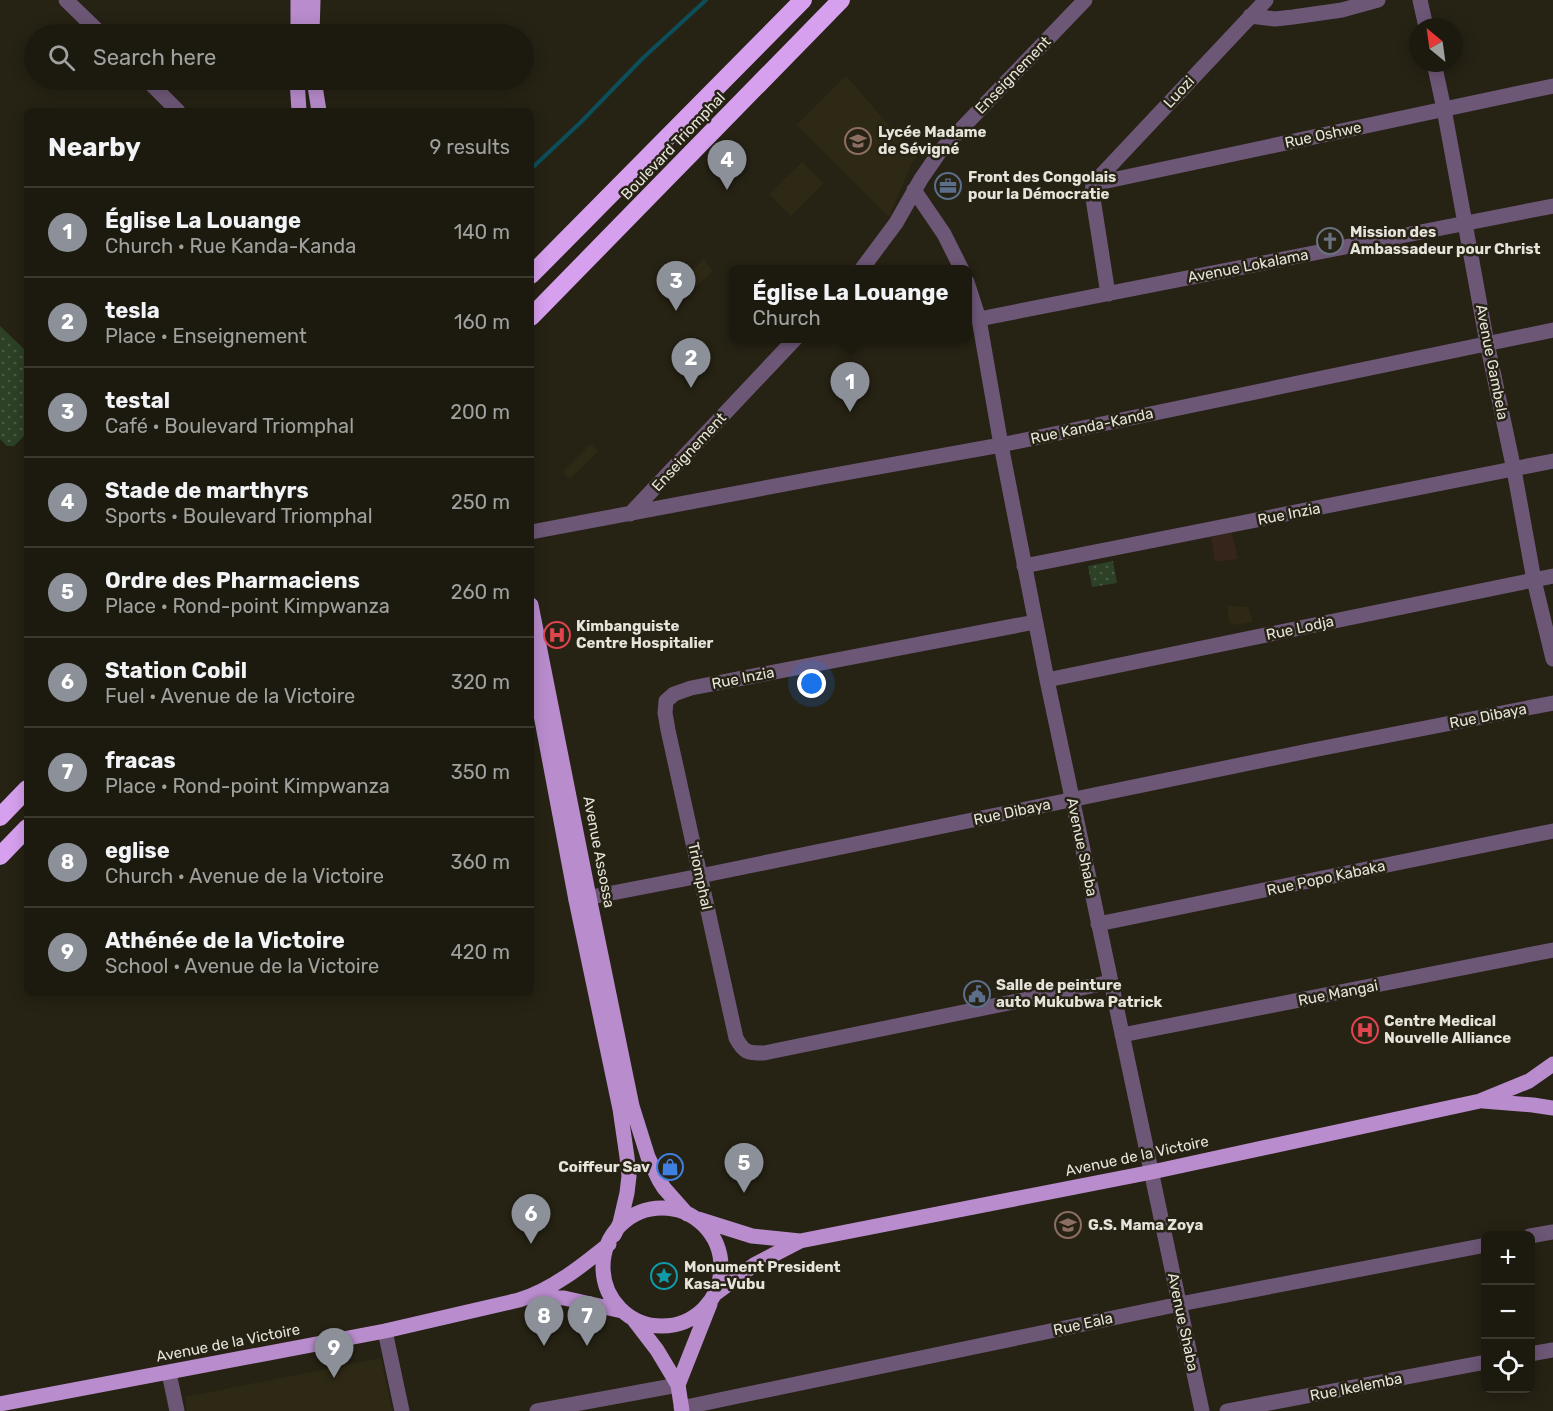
<!DOCTYPE html>
<html lang="en">
<head>
<meta charset="utf-8">
<style>
  body { margin:0; font-family:Rubik,sans-serif; background:#29271d; color:#f1f3f6 }
  .controls { position:absolute; right:18px; bottom:18px; display:grid; overflow:hidden; border-radius:9px; box-shadow:0 3px 15px #0003 }
  .controls button { width:54px; height:54px; display:grid; place-items:center; padding:0; border:0; border-bottom:2px solid #3a382f; background:#1c1a0f; color:#f1f3f6; font:30px sans-serif }
  .compass { position:absolute; left:1409px; top:18px; width:54px; height:54px; border-radius:50%; background:#1c1a0f; box-shadow:0 3px 15px #0003; rotate:331deg }
  .you { position:absolute; left:812px; top:684px; width:21px; height:21px; margin:-15px; border:4px solid #fff; border-radius:50%; background:#1a73e8; box-shadow:0 0 0 9px #1a73e833 }
  .badge { display:grid; place-items:center; width:39px; height:39px; border-radius:50%; background:#8c9099; color:#fff; font-size:20px; font-weight:700 }
  .pin { position:absolute; translate:-50% -50px; filter:drop-shadow(0 2px 3px #0008) }
  .pin::after { content:''; position:absolute; top:32px; width:21px; height:18px; background:inherit; clip-path:polygon(0 0,100% 0,50% 100%) }
  .popup { position:absolute; left:729px; top:265px; width:243px; height:78px; box-sizing:border-box; display:grid; place-content:center; border-radius:9px; background:#1c1a0f; filter:drop-shadow(0 2px 4px #0005); font-size:20px; white-space:nowrap; color:#a0a19e }
  .popup b { font-size:22px; color:#f1f3f6 }
  .popup::after { content:''; position:absolute; left:50%; top:100%; margin-left:-12px; border:12px solid transparent; border-top-color:#1c1a0f }
  .list { margin:0; padding:0; list-style:none }
  h2 { display:flex; justify-content:space-between; align-items:center; height:78px; margin:0; padding:0 24px; font-size:26px }
  h2 small { font-size:20px; font-weight:400; color:#a0a19e }
  .list li { display:grid; grid-template-columns:39px 1fr auto; gap:18px; align-items:center; box-sizing:border-box; height:90px; padding:0 24px; border-top:2px solid #3a382f }
  .list b { display:block; font-size:22px; white-space:nowrap }
  .list p { margin:0; font-size:20px; white-space:nowrap; color:#a0a19e }
  .list em { font-size:20px; font-style:normal; color:#a0a19e }
  .icon { flex:none; width:33px; height:33px; fill:none; stroke:currentColor; stroke-width:2; stroke-linecap:round; stroke-linejoin:round }
  .map { position:relative; flex:none; width:1553px; height:1411px; overflow:hidden }
  .search { position:absolute; background:#1c1a0f; box-shadow:0 3px 15px #0003; left:24px; top:24px; width:510px; height:66px; display:flex; align-items:center; gap:15px; box-sizing:border-box; padding:0 21px; border-radius:33px; color:#a0a19e; font-size:22px }
  .panel { position:absolute; background:#1c1a0f; box-shadow:0 3px 15px #0003; left:24px; top:108px; width:510px; height:888px; border-radius:9px }
  .map>svg:first-child { display:block }
  .built { fill:#2e2914 }
  .medical { fill:#35251b }
  .park { fill:url(#park-dots) }
  .lines { fill:none; stroke-linecap:round; stroke-linejoin:round }
  .stream { stroke:#0c4e59; stroke-width:4 }
  .minor { stroke:#6d5777; stroke-width:15 }
  .major { stroke:#b98ccd; stroke-width:15 }
  .highway { stroke:#d7a0ef; stroke-width:18 }
  .labels { text-anchor:middle; stroke-width:5; stroke-linejoin:round; paint-order:stroke }
  .street-label { font-size:15px; fill:#e5e3da; stroke:#262214 }
  .poi-label { font-size:15px; font-weight:bold; fill:#e5e3da; stroke:#262214; text-anchor:start }
</style>
</head>
<body>
<div class="map">
<svg width="1553" height="1411" viewBox="0 0 1553 1411">
  <defs>
    <pattern id="park-dots" width="8" height="8" patternUnits="userSpaceOnUse" patternTransform="scale(1.5)"><rect width="8" height="8" fill="#2c4126"/><path d="M2 2h.1M6 6h.1" fill="none" stroke="#4a5c45" stroke-width="1.8" stroke-linecap="round"/></pattern>
  </defs>
  <rect width="100%" height="100%" fill="#262214"/>
  <path class="built" d="M846,76L917,157L911,165L889,217L797,125Z
    M802,162L824,183L791,216L769,194Z
    M704,259L713,271L697,286L687,275Z
    M591,444L598,451L570,479L563,472Z
    M1227,605L1248,607L1253,622L1236,625L1229,623Z
    M381,1358L392,1411H187L185,1397Z"/>
  <path class="medical" d="M1232,533L1238,559L1215,562L1211,537Z"/>
  <path class="park" d="M0,326L27,352V433L14,446H7L0,439Z
    M1113,561L1117,583L1092,587L1088,566Z"/>
  <g class="lines">
    <path class="stream" d="M531,169L581,122L643,58L706,0"/>
    <path class="minor" d="M66,0L101,34
      M1420,0L1426,27
      M1250,16L1275,19L1293,17L1342,10L1378,0
      M1434,63L1444,109L1487,343L1514,470L1534,580L1553,659
      M147,80L178,111
      M1093,184L1553,86
      M1093,184L1266,0
      M1093,184L1092,192L1108,294
      M914,190L944,234L962,270
      M861,270L896,223L921,179L941,150L1085,0
      M967,282L979,319L1001,445L1047,680L1202,1411
      M979,319L1553,206
      M630,514L796,338
      M531,532L823,477L1001,445L1553,330
      M1024,566L1553,461
      M1035,622L691,688L674,694L666,701L665,713L668,730L736,1038C744,1053 748,1053 764,1053L1111,982
      M1047,680L1553,576
      M576,900L700,876L1313,750L1553,703
      M1098,924L1553,831
      M1122,1035L1553,950
      M1530,1236L1553,1232
      M385,1331L402,1411
      M1530,1354L1553,1350
      M169,1373L177,1411
      M681,1408L1180,1304L1486,1245
      M537,1411L678,1385
      M1227,1411L1486,1362"/>
    <path class="major" d="M298,34V0
      M312,34L313,0
      M297,80L299,111
      M314,80L319,111
      M531,605L589,897L632,1106L648,1157L659,1180L664,1188L687,1214
      M531,662L576,900L620,1109L627,1157L629,1176L627,1193L620,1223L614,1235
      M1483,1101L1533,1105L1553,1108
      M603 1267a59 59 0 1 1 118 0a59 59 0 1 1-118 0Z
      M698,1219L752,1236L800,1241
      M715,1294L754,1265L800,1241L1152,1172L1480,1101L1529,1081L1553,1064
      M532,1296L564,1298L622,1311
      M634,1320L657,1350L678,1385L682,1411
      M678,1385L710,1304
      M0,1404L385,1331L519,1300C552,1290 583,1265 609,1244"/>
    <path class="highway" d="M531,275L803,0
      M531,317L841,0
      M0,817L27,789
      M0,856L27,828"/>
  </g>
  <defs>
    <symbol id="school-ring" viewBox="-11 -11 22 22"><circle r="9.5" fill="#262214" stroke="#8d6e63" stroke-width="1.5"/><path d="M0-5L7-2L0 1L-7-2ZM-4 1L0 2.5L4 1V4Q0 6-4 4Z" fill="#8d6e63"/></symbol>
    <symbol id="office-ring" viewBox="-11 -11 22 22"><circle r="9.5" fill="#262214" stroke="#5c6f8a" stroke-width="1.5"/><path d="M-6-3h4V-5.5h4V-3h4V5H-6ZM-1-4.5V-3h2v-1.5ZM-6 0V1H6V0Z" fill="#5c6f8a"/></symbol>
    <symbol id="church-ring" viewBox="-11 -11 22 22"><circle r="9.5" fill="#262214" stroke="#6b7280" stroke-width="1.5"/><path d="M-1.2-6h2.4v3.5h3.3v2.4h-3.3V6h-2.4V-.1h-3.3v-2.4h3.3Z" fill="#6b7280"/></symbol>
    <symbol id="hospital-ring" viewBox="-11 -11 22 22"><circle r="9.5" fill="#262214" stroke="#e0444e" stroke-width="1.5"/><path d="M-5-5h3v3.5h4V-5h3V5h-3V1.5h-4V5h-3Z" fill="#e0444e"/></symbol>
    <symbol id="civic-ring" viewBox="-11 -11 22 22"><circle r="9.5" fill="#262214" stroke="#5c6f8a" stroke-width="1.5"/><path d="M-.6-6.5H3V-4.5H.6V-3L4-1V1h2V6H-6V1h2V-1L-.6-3ZM-1.2 2.5V6h2.4V2.5Z" fill="#5c6f8a"/></symbol>
    <symbol id="shop-ring" viewBox="-11 -11 22 22"><circle r="9.5" fill="#262214" stroke="#3f7fe0" stroke-width="1.5"/><path d="M-5-2.5h2.3a2.7 3.5 0 0 1 5.4 0H5L5.5 6h-11ZM-1.5-2.5h3a1.5 2.3 0 0 0-3 0Z" fill="#3f7fe0"/></symbol>
    <symbol id="sight-ring" viewBox="-11 -11 22 22"><circle r="9.5" fill="#262214" stroke="#0f9aa8" stroke-width="1.5"/><path d="M0-6L1.8-2.2L6-1.7L2.9 1.2L3.7 5.4L0 3.3L-3.7 5.4L-2.9 1.2L-6-1.7L-1.8-2.2Z" fill="#0f9aa8"/></symbol>
  </defs>
  <g fill-rule="evenodd">
    <use href="#school-ring" x="843" y="126" width="30" height="30"/>
    <use href="#office-ring" x="933" y="171" width="30" height="30"/>
    <use href="#church-ring" x="1315" y="226" width="30" height="30"/>
    <use href="#hospital-ring" x="542" y="620" width="30" height="30"/>
    <use href="#civic-ring" x="962" y="979" width="30" height="30"/>
    <use href="#hospital-ring" x="1350" y="1015" width="30" height="30"/>
    <use href="#shop-ring" x="655" y="1152" width="30" height="30"/>
    <use href="#school-ring" x="1053" y="1210" width="30" height="30"/>
    <use href="#sight-ring" x="649" y="1261" width="30" height="30"/>
  </g>
  <g class="labels">
    <g class="street-label">
      <text transform="translate(1013 75) rotate(-46)" y="5">Enseignement</text>
      <text transform="translate(1179 92) rotate(-47)" y="5">Luozi</text>
      <text transform="translate(1323 135) rotate(-12)" y="5">Rue Oshwe</text>
      <text transform="translate(673 146) rotate(-46)" y="5">Boulevard Triomphal</text>
      <text transform="translate(1248 266) rotate(-11)" y="5">Avenue Lokalama</text>
      <text transform="translate(1492 362) rotate(79)" y="5">Avenue Gambela</text>
      <text transform="translate(1092 426) rotate(-12)" y="5">Rue Kanda-Kanda</text>
      <text transform="translate(689 452) rotate(-47)" y="5">Enseignement</text>
      <text transform="translate(1289 514) rotate(-11)" y="5">Rue Inzia</text>
      <text transform="translate(1300 628) rotate(-12)" y="5">Rue Lodja</text>
      <text transform="translate(743 678) rotate(-11)" y="5">Rue Inzia</text>
      <text transform="translate(1488 716) rotate(-11)" y="5">Rue Dibaya</text>
      <text transform="translate(1012 812) rotate(-12)" y="5">Rue Dibaya</text>
      <text transform="translate(1082 847) rotate(78)" y="5">Avenue Shaba</text>
      <text transform="translate(599 852) rotate(79)" y="5">Avenue Assossa</text>
      <text transform="translate(700 876) rotate(78)" y="5">Triomphal</text>
      <text transform="translate(1326 878) rotate(-12)" y="5">Rue Popo Kabaka</text>
      <text transform="translate(1338 993) rotate(-11)" y="5">Rue Mangai</text>
      <text transform="translate(1137 1156) rotate(-12)" y="5">Avenue de la Victoire</text>
      <text transform="translate(1183 1322) rotate(78)" y="5">Avenue Shaba</text>
      <text transform="translate(1083 1324) rotate(-12)" y="5">Rue Eala</text>
      <text transform="translate(228 1343) rotate(-11)" y="5">Avenue de la Victoire</text>
      <text transform="translate(1356 1387) rotate(-11)" y="5">Rue Ikelemba</text>
    </g>
    <g class="poi-label">
      <text x="878" y="137">Lycée Madame<tspan x="878" dy="17">de Sévigné</tspan></text>
      <text x="968" y="182">Front des Congolais<tspan x="968" dy="17">pour la Démocratie</tspan></text>
      <text x="1350" y="237">Mission des<tspan x="1350" dy="17">Ambassadeur pour Christ</tspan></text>
      <text x="576" y="631">Kimbanguiste<tspan x="576" dy="17">Centre Hospitalier</tspan></text>
      <text x="996" y="990">Salle de peinture<tspan x="996" dy="17">auto Mukubwa Patrick</tspan></text>
      <text x="1384" y="1026">Centre Medical<tspan x="1384" dy="17">Nouvelle Alliance</tspan></text>
      <text x="650" y="1172" text-anchor="end">Coiffeur Sav</text>
      <text x="1088" y="1230">G.S. Mama Zoya</text>
      <text x="684" y="1272">Monument President<tspan x="684" dy="17">Kasa-Vubu</tspan></text>
    </g>
  </g>
</svg>
<div class="controls">
<button>+</button>
<button>−</button>
<button><svg class="icon" aria-label="locate" viewBox="0 0 24 24"><circle cx="12" cy="12" r="6"/><path d="M12 2v4M12 18v4M2 12h4M18 12h4"/></svg></button>
</div>
<svg class="compass" viewBox="-18 -18 36 36"><path d="M0-13l5 13h-10z" fill="#e53935"/><path d="M0 13l5-13h-10z" fill="#a0a19e"/></svg>
<div class="you"></div>
<div class="pin badge" style="left:850px;top:412px">1</div>
<div class="popup"><b>Église La Louange</b>Church</div>
<div class="pin badge" style="left:691px;top:388px">2</div>
<div class="pin badge" style="left:676px;top:311px">3</div>
<div class="pin badge" style="left:727px;top:190px">4</div>
<div class="pin badge" style="left:744px;top:1193px">5</div>
<div class="pin badge" style="left:531px;top:1244px">6</div>
<div class="pin badge" style="left:587px;top:1346px">7</div>
<div class="pin badge" style="left:544px;top:1346px">8</div>
<div class="pin badge" style="left:334px;top:1378px">9</div>
<div class="search"><svg class="icon" aria-label="search" viewBox="0 0 24 24"><circle cx="10" cy="10" r="6"/><path d="M15 15l6 6"/></svg>Search here</div>
<section class="panel">
<h2>Nearby<small>9 results</small></h2>
<ul class="list">
<li><span class="badge">1</span><div><b>Église La Louange</b><p>Church · Rue Kanda-Kanda</p></div><em>140 m</em></li>
<li><span class="badge">2</span><div><b>tesla</b><p>Place · Enseignement</p></div><em>160 m</em></li>
<li><span class="badge">3</span><div><b>testal</b><p>Café · Boulevard Triomphal</p></div><em>200 m</em></li>
<li><span class="badge">4</span><div><b>Stade de marthyrs</b><p>Sports · Boulevard Triomphal</p></div><em>250 m</em></li>
<li><span class="badge">5</span><div><b>Ordre des Pharmaciens</b><p>Place · Rond-point Kimpwanza</p></div><em>260 m</em></li>
<li><span class="badge">6</span><div><b>Station Cobil</b><p>Fuel · Avenue de la Victoire</p></div><em>320 m</em></li>
<li><span class="badge">7</span><div><b>fracas</b><p>Place · Rond-point Kimpwanza</p></div><em>350 m</em></li>
<li><span class="badge">8</span><div><b>eglise</b><p>Church · Avenue de la Victoire</p></div><em>360 m</em></li>
<li><span class="badge">9</span><div><b>Athénée de la Victoire</b><p>School · Avenue de la Victoire</p></div><em>420 m</em></li>
</ul>
</section>
</div>
</body>
</html>
